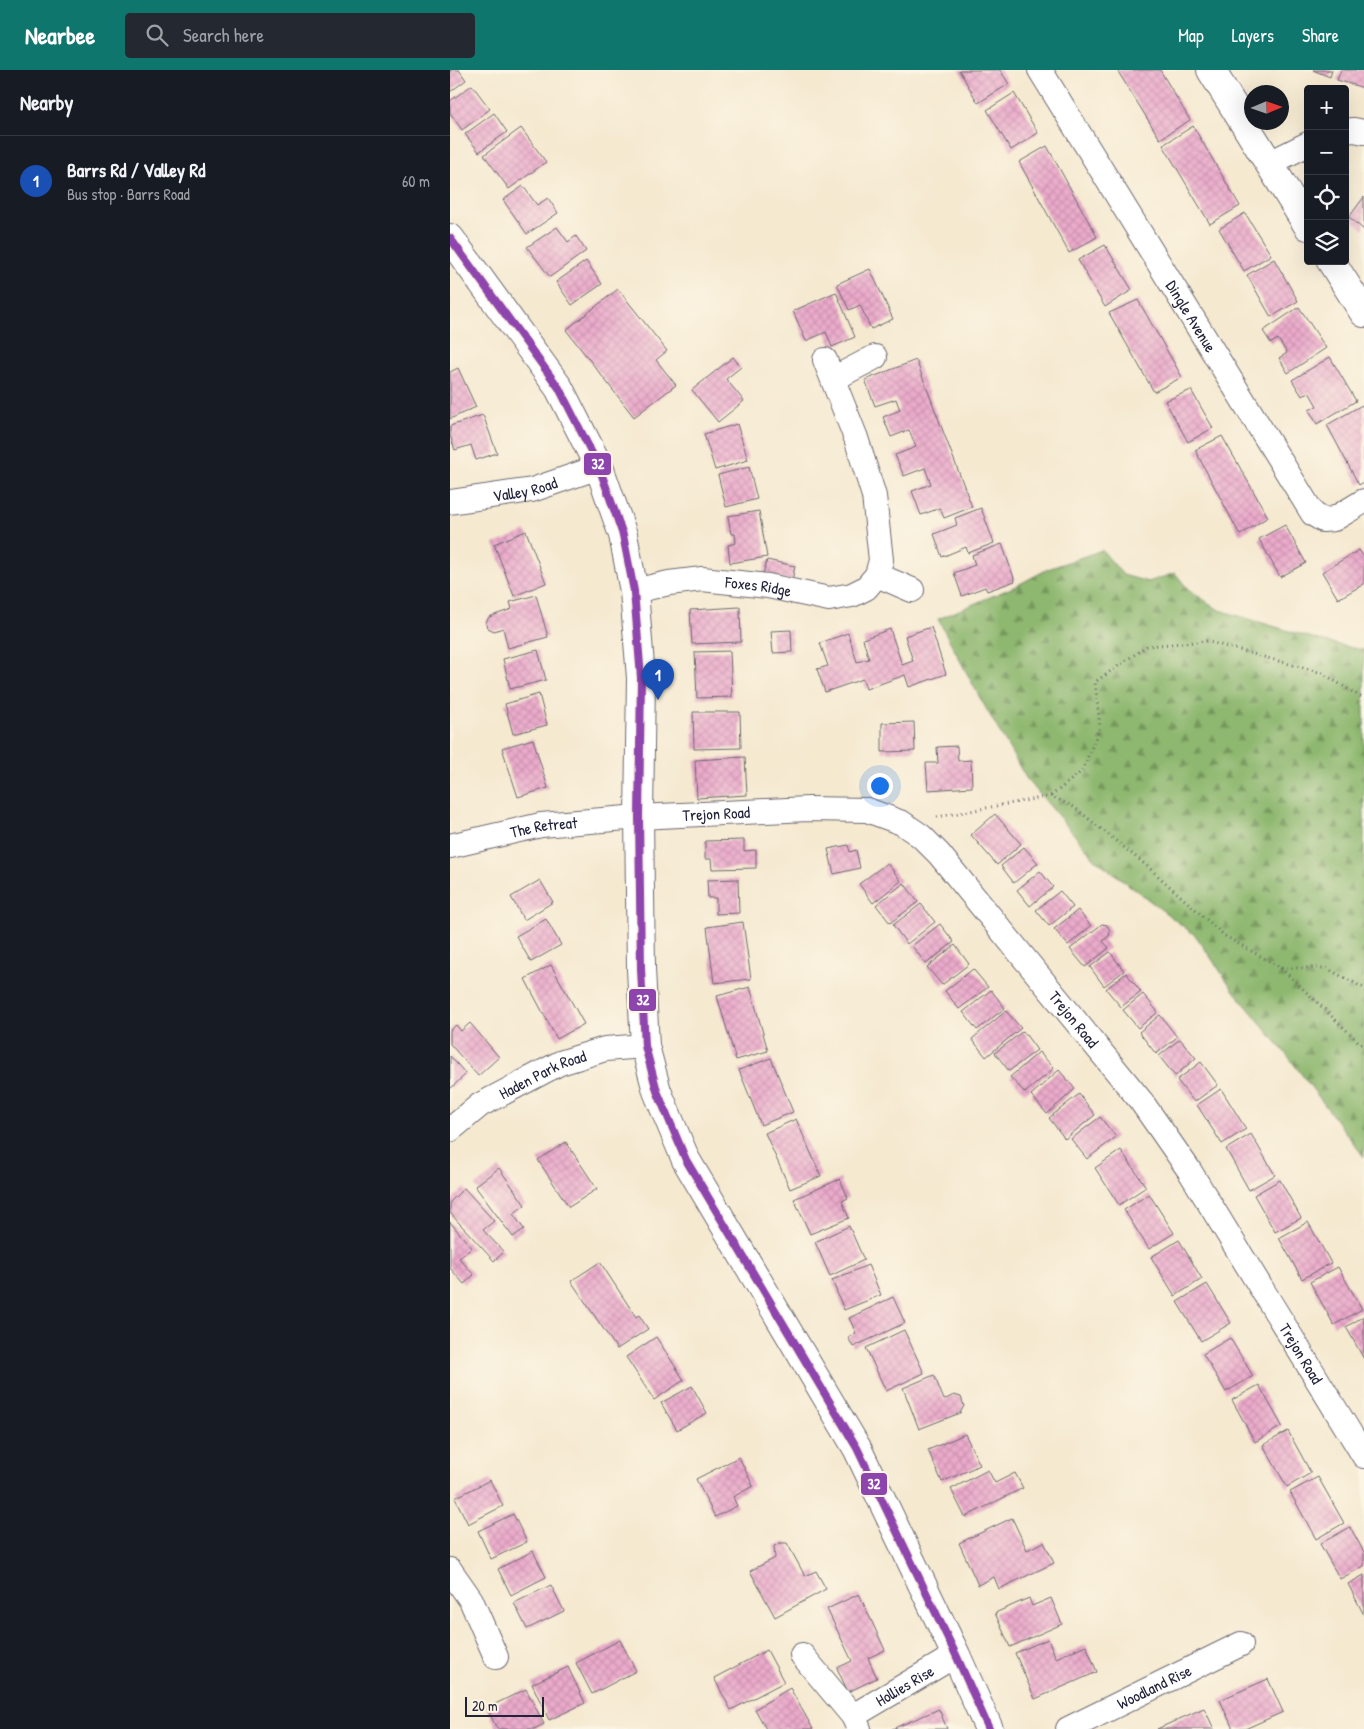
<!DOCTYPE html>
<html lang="en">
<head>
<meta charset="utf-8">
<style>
  body { margin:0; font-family:"Patrick Hand",sans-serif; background:#242831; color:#f1f3f6 }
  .controls { position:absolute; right:15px; top:15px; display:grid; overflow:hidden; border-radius:5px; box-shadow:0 5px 20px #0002 }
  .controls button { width:45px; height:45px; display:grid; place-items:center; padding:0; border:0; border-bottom:1px solid #363941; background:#171b24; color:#f1f3f6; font:25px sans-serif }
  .compass { position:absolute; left:794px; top:15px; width:45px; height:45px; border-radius:50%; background:#171b24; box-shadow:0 5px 20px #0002; rotate:88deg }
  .scale { position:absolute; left:15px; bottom:12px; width:79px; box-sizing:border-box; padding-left:5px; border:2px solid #22223b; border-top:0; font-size:14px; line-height:18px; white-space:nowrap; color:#22223b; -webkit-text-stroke:4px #fcf5e5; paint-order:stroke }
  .you { position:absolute; left:429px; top:715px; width:18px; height:18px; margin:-12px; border:4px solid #fff; border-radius:50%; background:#1a73e8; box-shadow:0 0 0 8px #1a73e833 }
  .badge { display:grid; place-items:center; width:32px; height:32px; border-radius:50%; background:#0f766e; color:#fff; font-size:16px; font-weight:700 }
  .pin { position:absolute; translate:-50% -41px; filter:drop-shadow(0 1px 2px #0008) }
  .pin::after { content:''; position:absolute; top:26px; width:18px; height:15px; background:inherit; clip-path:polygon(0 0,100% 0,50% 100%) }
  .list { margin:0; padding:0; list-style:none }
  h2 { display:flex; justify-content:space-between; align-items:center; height:65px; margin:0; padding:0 20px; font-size:21px }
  h2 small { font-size:16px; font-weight:400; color:#9ea1a6 }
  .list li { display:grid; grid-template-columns:32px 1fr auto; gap:15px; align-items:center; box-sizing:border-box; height:90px; padding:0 20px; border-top:1px solid #363941 }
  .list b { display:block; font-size:19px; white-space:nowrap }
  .list p { margin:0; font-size:16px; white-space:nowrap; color:#9ea1a6 }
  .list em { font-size:16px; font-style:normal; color:#9ea1a6 }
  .icon { flex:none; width:28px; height:28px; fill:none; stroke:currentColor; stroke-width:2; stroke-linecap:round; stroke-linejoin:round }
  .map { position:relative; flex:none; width:914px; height:1659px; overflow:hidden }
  header { display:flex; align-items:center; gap:30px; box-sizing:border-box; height:70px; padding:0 25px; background:#0f766e; color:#fff }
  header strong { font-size:24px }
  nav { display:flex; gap:28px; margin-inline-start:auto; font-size:18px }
  .search { width:350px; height:45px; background:#242831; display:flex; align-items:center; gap:12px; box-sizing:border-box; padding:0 18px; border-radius:5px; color:#9ea1a6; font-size:19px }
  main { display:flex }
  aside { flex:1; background:#171b24 }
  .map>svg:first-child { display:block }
  .forest { fill:url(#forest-firs); stroke:#586d55 }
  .building { fill:url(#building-cross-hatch) }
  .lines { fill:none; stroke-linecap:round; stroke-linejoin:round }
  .minor-casing { stroke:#6c686f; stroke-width:26 }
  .tertiary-casing { stroke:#6c686f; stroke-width:30 }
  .path { stroke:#6c686f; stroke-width:3; stroke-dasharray:1 4; stroke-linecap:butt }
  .minor { stroke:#fff; stroke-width:24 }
  .tertiary { stroke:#fff; stroke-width:28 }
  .bus-1-casing { stroke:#fcf5e5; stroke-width:11 }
  .bus-1 { stroke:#8e44ad; stroke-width:8 }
  .labels { text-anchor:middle; stroke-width:5; stroke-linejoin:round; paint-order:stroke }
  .street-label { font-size:16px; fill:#22223b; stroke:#fcf5e5 }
  .line-badge { stroke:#fcf5e5; stroke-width:2 }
  .badge-label { font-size:14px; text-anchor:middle; font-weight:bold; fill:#fff }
</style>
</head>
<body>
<header>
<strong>Nearbee</strong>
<div class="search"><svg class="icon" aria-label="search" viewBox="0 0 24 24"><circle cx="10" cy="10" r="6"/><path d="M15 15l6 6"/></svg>Search here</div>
<nav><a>Map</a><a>Layers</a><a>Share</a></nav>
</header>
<main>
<aside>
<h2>Nearby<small></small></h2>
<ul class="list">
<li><span class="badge" style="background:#1a4fb4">1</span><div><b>Barrs Rd / Valley Rd</b><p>Bus stop · Barrs Road</p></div><em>60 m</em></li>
</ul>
</aside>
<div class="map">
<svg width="914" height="1659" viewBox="0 0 914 1659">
  <defs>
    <pattern id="forest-firs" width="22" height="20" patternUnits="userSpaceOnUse" patternTransform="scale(1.25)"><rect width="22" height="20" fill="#8eb86f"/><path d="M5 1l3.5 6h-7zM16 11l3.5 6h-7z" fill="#74955c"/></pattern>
    <pattern id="building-cross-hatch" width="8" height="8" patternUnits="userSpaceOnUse" patternTransform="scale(1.25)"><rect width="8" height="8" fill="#ebaacb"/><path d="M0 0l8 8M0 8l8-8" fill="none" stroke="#c992af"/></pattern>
  </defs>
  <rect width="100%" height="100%" fill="#fcf5e5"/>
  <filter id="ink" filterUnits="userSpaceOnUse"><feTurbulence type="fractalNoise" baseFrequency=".02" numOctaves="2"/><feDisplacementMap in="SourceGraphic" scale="10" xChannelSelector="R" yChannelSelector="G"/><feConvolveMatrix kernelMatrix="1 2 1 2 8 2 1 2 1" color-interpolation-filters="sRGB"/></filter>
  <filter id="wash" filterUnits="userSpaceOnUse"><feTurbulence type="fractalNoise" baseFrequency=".0096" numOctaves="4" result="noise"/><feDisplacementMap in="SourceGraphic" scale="20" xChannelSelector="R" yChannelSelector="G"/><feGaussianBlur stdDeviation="1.12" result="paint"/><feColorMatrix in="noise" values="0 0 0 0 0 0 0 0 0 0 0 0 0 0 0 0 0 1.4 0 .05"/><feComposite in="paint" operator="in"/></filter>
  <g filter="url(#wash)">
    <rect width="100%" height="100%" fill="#f5e9d0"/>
    <path class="forest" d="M652,480L673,505L698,512L725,503L738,519L769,540L876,572L914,580V1087L837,985L784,921L746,866L645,789L576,708L529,626L488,549L566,516L598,499Z"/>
    <g id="blocks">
      <path class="building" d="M0,0H9L16,10L0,22Z
        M509,0H550L559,14L528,33Z
        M667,0H710L740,50L710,69Z
        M863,0H882L880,7Z
        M891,0H914V18L887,10Z
        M22,15L40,39L12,60L0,43V31Z
        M564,23L588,63L561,80L537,40Z
        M44,43L57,62L29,82L15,64Z
        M743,56L790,136L760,154L713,75Z
        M71,58L96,92L59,119L34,85Z
        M597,76L647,167L619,183L569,92Z
        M73,116L87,135L98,128L108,143L77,164L53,130Z
        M914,127V160L899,147Z
        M795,143L821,185L794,201L769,159Z
        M107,157L118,172L126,166L136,181L100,207L77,177Z
        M655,175L682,220L655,237L628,190Z
        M824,189L848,231L821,247L797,205Z
        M136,191L152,214L122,235L106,212Z
        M420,199L443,249L421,259L410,235L399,240L387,214Z
        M168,219L217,281L206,290L226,315L184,347L116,260Z
        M386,222L405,267L382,277L376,262L356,271L343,241Z
        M688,230L732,307L704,322L659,243Z
        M849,237L876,278L838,303L829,288L837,283L828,269L821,273L813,261Z
        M283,287L291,297L276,309L294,331L268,352L242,320Z
        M880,287L906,331L867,354L859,340L867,336L859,322L852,326L842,310Z
        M466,290L522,437L494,448L490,438L471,445L462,421L481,414L475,398L454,406L445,385L466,377L459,360L441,367L433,347L450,340L446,329L425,336L415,310Z
        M8,298L26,337L0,349V302Z
        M741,320L763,358L738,372L715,331Z
        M912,335L914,339V412L909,415L877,355Z
        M33,345L47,383L26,390L21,375L5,380L0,365V356Z
        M287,354L298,390L265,400L254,364Z
        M772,366L818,447L790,465L745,380Z
        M299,397L307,429L276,437L268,405Z
        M531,438L544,473L518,483L516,477L492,487L484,464L507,455L505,448Z
        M309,441L317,487L280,493L278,475L286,473L285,464H281L278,446Z
        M835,455L856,493L830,507L809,469Z
        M76,461L96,513L64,526L44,474Z
        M552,474L565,511L537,521L535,517L512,526L504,503L525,495L522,485Z
        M909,480L914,487V514L888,529L872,502Z
        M317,490L345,496L342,511L313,504Z
        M86,525L98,567L58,578L53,558L44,561L38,558L36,552L39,547L62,539L60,532Z
        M290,537L291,572L242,574L240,540Z
        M481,557L496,604L459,617L455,605L416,619L413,609L375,622L367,599L378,596L370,573L398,563L407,592L419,589L413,569L440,559L452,595L463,591L455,566Z
        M341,560L342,582L323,583L321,561Z
        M88,580L96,610L60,619L53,589Z
        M280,581L282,627L247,628L245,582Z
        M89,624L97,655L63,664L55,634Z
        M243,642H290L291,678L244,679Z
        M464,652L465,681L432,682V653Z
        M83,669L98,718L68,727L52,678Z
        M507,676L508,691L521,690L522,717L478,720L476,693H488L487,677Z
        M295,687L297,725L247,728L245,690Z
        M545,744L571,774L547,795L521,765Z
        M294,770V781L306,780V798L262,799L261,789H255V771Z
        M398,775L400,782L406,780L410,798L384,804L378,779Z
        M574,777L588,793L564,813L551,796Z
        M437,793L451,811L423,833L409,814Z
        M590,801L603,817L580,836L567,820Z
        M288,809L289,843L266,844V828H258L257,810Z
        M90,810L103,832L74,850L61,827Z
        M454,813L468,832L440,853L426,835Z
        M610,821L623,837L599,856L586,840Z
        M471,834L485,852L457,874L443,855Z
        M628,840L641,856L618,875L604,859Z
        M96,849L111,875L81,892L66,866Z
        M293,852L301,909L264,913L257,857Z
        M490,854L504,872L476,894L462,876Z
        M652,854L657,855L660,861L659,866L653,871L659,878L635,897L620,879Z
        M505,875L519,894L492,915L477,897Z
        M660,882L674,901L654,916L640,897Z
        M101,895L134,954L107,969L75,909Z
        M523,899L538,917L509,939L495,921Z
        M676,903L691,922L671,937L656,919Z
        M300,917L318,981L286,990L267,926Z
        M541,920L555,938L527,960L513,942Z
        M693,924L708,942L688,958L673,940Z
        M556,941L571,958L536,987L522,969Z
        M710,945L727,967L706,984L689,962Z
        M20,953L49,987L28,1006L0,974V960L6,955L11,961Z
        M573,961L587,980L559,1001L545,983Z
        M730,969L746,988L725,1006L709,986Z
        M589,982L604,998L575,1023L560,1007Z
        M0,986L16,1004L0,1019Z
        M321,988L343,1042L311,1055L289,1000Z
        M751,992L768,1015L744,1032L727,1010Z
        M609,1000L625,1019L597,1044L581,1025Z
        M771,1019L796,1059L772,1074L747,1035Z
        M629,1024L645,1045L615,1069L599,1048Z
        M650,1047L666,1067L637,1089L621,1069Z
        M346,1049L371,1106L340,1119L315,1063Z
        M801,1064L825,1105L799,1120L776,1079Z
        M116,1072L147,1119L119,1137L88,1090Z
        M671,1080L696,1117L669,1135L645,1098Z
        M49,1098L75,1135L63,1144L74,1159L63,1167L25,1116Z
        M390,1109L398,1128L392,1131L399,1148L360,1164L344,1129Z
        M830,1110L851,1148L825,1162L804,1125Z
        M14,1118L44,1151L33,1160L54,1182L44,1191L0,1143V1132Z
        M699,1124L724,1163L699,1179L674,1140Z
        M0,1152L22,1178L9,1188L24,1205L14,1214L0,1198Z
        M858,1152L881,1193L852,1209L829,1168Z
        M399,1156L414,1190L380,1206L365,1172Z
        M729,1170L752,1209L725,1226L701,1187Z
        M150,1192L186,1247L189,1245L198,1259L167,1279L121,1211Z
        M418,1195L431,1225L394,1240L382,1210Z
        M888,1197L912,1239L884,1255L860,1212Z
        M757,1214L781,1253L751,1271L727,1232Z
        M443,1227L455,1253L403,1277L398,1267L406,1263L399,1248Z
        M914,1246V1289L896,1257Z
        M454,1260L474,1303L436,1321L416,1278Z
        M206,1267L234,1310L204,1330L176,1287Z
        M780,1268L803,1306L776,1322L753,1284Z
        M484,1305L494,1330L504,1325L511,1327L514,1336L510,1343L469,1359L453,1318Z
        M809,1315L832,1356L805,1372L782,1330Z
        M242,1316L257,1343L227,1360L211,1333Z
        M838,1361L861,1403L837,1417L813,1375Z
        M515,1364L530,1395L492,1412L478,1380Z
        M289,1387L303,1416L283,1427L287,1436L265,1447L246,1409Z
        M538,1400L545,1413L565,1403L573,1418L515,1447L501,1419Z
        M868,1407L894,1453L866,1469L840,1422Z
        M40,1410L53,1436L18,1454L5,1428Z
        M63,1444L77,1472L41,1489L28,1461Z
        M562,1448L577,1480L594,1472L604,1493L549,1519L544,1507L528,1515L509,1473Z
        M900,1457L914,1482V1496L890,1509L870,1474Z
        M330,1473H337L355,1506L366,1501L376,1519L325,1547L300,1501L325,1488L324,1476Z
        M83,1481L96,1507L61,1525L48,1499Z
        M914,1505V1545L898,1514Z
        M101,1515L114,1541L77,1559L64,1533Z
        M409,1524L435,1580L418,1588L427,1608L398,1622L387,1598L402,1591L377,1539Z
        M579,1528L582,1536L601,1528L612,1554L560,1577L545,1543Z
        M598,1569L606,1588L636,1575L647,1602L585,1629L565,1583Z
        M170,1570L186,1601L142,1624L126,1593Z
        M317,1580L334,1612L281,1640L264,1608Z
        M118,1597L135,1633L99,1650L82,1614Z
        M818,1609L833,1642L795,1659H783L770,1630Z
        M340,1618L363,1659H316L305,1639Z
        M76,1619L94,1654L84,1659H47L37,1638Z
        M754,1638L764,1659H707Z
        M489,1639L497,1659H442Z"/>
    </g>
  </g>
  <g filter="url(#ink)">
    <use href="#blocks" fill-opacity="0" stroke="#6c686f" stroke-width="1"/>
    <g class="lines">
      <defs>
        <g id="minor">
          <path id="s1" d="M590,0L863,444L873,450L884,449L914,431"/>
          <path d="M895,61L904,60L914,62"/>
          <path d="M820,93L858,74"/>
          <path d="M383,309L425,287"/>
          <path id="s2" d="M0,432L82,420L149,397"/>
          <path d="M427,505L462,520"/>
          <path id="s3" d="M184,521L219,513L252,509L318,516L379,529L402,525L416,518L427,505L431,490L424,426L406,368L375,290"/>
          <path id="s4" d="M0,776L91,755L189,747L358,739L417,740L452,753L471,766L489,784L691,1031L739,1100L914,1386"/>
          <path id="s5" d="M0,1060L30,1035L110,993L155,979L195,976"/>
          <path d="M0,1500L21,1530L46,1587"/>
          <path d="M352,1585L403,1646L409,1659"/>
          <path id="s6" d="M403,1646L506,1585"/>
          <path id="s7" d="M618,1659L791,1574"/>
        </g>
        <path id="tertiary" d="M761,0L858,156
          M0,168L109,318L149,397L173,465L184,521L191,608L189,747L191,899L195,976L207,1021L236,1090L407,1378L506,1585L539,1659
          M881,191L914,243"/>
      </defs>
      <use href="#minor" class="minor-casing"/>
      <use href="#tertiary" class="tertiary-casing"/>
      <path class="path" d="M601,726L632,701L650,657L645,612L697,576L756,571L872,603L914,629
        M487,747L601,726L624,737L697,796L775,866L831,898H876L914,918
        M831,898L914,977"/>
      <use href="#minor" class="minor"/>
      <use href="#tertiary" class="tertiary"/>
      <defs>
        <path id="bus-1" d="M0,168L109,318L149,397L173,465L184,521L191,608L189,747L191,899L195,976L207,1021L236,1090L407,1378L506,1585L539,1659"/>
      </defs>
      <use href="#bus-1" class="bus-1-casing"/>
      <use href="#bus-1" class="bus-1"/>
    </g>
  </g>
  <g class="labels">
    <g class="street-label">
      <text dy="6" stroke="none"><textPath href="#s1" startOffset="289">Dingle Avenue</textPath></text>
      <text dy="6" stroke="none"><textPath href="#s2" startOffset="76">Valley Road</textPath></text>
      <text dy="6" stroke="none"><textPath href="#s3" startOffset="126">Foxes Ridge</textPath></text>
      <text dy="6" stroke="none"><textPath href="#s4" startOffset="269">Trejon Road</textPath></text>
      <text dy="6" stroke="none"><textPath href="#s4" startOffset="96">The Retreat</textPath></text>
      <text dy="6" stroke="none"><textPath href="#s4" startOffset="719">Trejon Road</textPath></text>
      <text dy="6" stroke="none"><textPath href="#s5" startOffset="109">Haden Park Road</textPath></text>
      <text dy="6" stroke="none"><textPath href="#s4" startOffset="1124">Trejon Road</textPath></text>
      <text dy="6" stroke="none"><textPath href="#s6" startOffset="60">Hollies Rise</textPath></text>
      <text dy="6" stroke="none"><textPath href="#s7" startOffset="96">Woodland Rise</textPath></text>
    </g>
  </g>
  <g class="line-badge">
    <rect x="133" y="382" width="29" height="24" rx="5" fill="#8e44ad"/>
    <rect x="178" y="918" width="29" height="24" rx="5" fill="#8e44ad"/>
    <rect x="410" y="1402" width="28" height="24" rx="5" fill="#8e44ad"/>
  </g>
  <g class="badge-label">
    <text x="148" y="399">32</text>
    <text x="193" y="935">32</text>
    <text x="424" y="1419">32</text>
  </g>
</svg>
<div class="controls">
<button>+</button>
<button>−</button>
<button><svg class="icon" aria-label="locate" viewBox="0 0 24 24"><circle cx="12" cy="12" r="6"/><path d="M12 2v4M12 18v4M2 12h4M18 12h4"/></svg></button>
<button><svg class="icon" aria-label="layers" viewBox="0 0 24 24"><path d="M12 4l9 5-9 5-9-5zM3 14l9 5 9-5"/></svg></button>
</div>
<svg class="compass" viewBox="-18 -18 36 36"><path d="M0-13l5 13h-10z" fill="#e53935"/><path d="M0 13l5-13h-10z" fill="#9ea1a6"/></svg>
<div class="scale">20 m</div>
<div class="you"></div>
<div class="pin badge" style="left:208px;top:630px;background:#1a4fb4">1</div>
</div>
</main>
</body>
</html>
